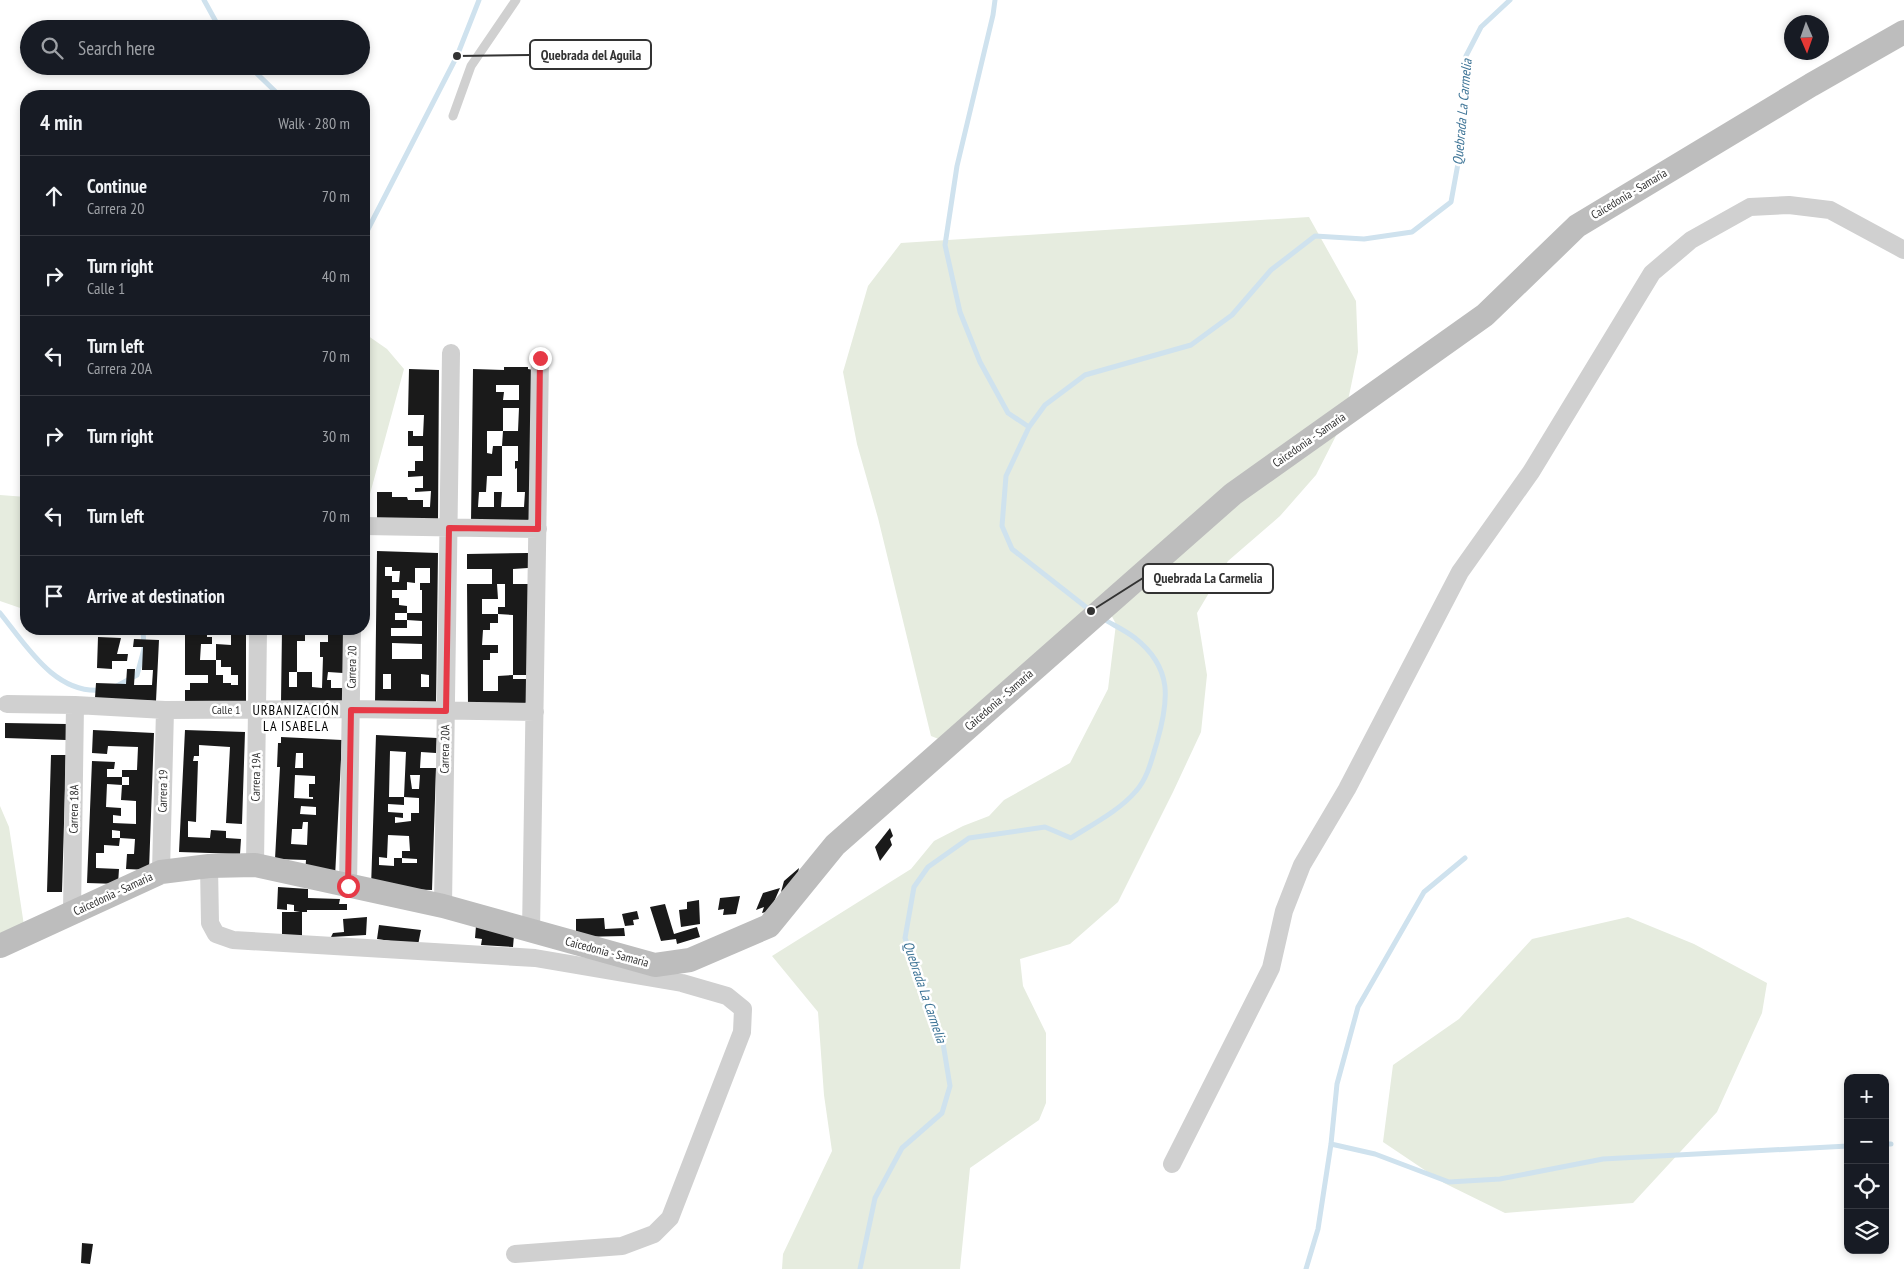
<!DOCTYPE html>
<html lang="en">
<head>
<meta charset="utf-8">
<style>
  body { margin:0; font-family:"PT Sans Narrow",sans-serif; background:#20242c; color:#f1f3f6 }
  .controls { position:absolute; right:15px; bottom:15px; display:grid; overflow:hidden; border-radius:10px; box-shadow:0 2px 8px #0003 }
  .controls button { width:45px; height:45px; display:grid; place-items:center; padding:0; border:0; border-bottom:1px solid #363941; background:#171b24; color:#f1f3f6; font:25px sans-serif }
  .compass { position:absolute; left:1784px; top:15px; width:45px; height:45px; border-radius:50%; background:#171b24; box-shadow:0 2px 8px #0003; rotate:178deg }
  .stop { position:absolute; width:15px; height:15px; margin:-11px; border:4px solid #e63946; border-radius:50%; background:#fff }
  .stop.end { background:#e63946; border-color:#fff; box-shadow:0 1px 5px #0008 }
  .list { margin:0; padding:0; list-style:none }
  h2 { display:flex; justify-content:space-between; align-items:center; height:65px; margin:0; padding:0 20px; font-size:21px }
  h2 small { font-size:16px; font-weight:400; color:#9ea1a6 }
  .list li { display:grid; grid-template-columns:32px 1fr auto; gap:15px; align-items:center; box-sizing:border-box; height:80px; padding:0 20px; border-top:1px solid #363941 }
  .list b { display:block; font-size:19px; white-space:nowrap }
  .list p { margin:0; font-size:16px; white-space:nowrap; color:#9ea1a6 }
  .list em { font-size:16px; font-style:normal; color:#9ea1a6 }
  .icon { flex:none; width:28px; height:28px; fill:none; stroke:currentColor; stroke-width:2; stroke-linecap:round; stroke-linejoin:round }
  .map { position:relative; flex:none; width:1904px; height:1269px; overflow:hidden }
  .search { position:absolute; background:#171b24; box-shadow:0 2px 8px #0003; left:20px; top:20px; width:350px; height:55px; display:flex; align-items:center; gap:12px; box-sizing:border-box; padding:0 18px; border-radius:28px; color:#9ea1a6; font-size:19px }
  .panel { position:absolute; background:#171b24; box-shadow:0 2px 8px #0003; left:20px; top:90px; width:350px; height:545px; border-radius:20px }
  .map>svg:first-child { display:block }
  .green { fill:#e6ecdf }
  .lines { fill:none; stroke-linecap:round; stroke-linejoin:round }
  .stream { stroke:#cfe2ee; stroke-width:5 }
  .building { fill:#1a1a1a; fill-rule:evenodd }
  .lane { stroke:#d0d0d0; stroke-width:9 }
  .street { stroke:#d0d0d0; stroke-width:18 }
  .secondary { stroke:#bdbdbd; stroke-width:24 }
  .route { stroke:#e63946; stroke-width:6 }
  .labels { text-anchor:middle; stroke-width:5; stroke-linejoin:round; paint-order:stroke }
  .street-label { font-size:12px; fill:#333; stroke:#fff }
  .water-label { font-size:14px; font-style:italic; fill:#3f7597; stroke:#fff }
  .neighbourhood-label { font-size:14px; letter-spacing:1px; fill:#000; stroke:#fff }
  .leader { fill:none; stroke:#333; stroke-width:2 }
  .callout-dot { fill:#333; stroke:#fff; stroke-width:2 }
  .callout { fill:#fff; stroke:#333; stroke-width:2 }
  .callout-label { font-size:14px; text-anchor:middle; font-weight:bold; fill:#333 }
</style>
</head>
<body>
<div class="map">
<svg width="1904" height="1269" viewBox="0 0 1904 1269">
  <rect width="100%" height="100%" fill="#fff"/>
  <path class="green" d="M1309,217L1356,301L1358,352L1344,420L1316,475L1280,516L1228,561L1197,613L1207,675L1201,732L1173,792L1118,902L1070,944L1020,959L1023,986L1046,1033V1103L1039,1120L970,1168L960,1269H782L783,1254L832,1151L824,1095L818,1012L772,956L911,869L934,841L963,826L989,816L1004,800L1070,763L1108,689L1116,624L1109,611L954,745L931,736L878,518L857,444L843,372L868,286L901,243Z
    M364,333L387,349L404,369L364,516Z
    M0,495L26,497V610L0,601Z
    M0,806L9,827L25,932L0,943Z
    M1628,917L1694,944L1767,983L1762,1013L1717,1112L1633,1203L1505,1213L1444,1183L1383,1142L1393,1065L1459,1019L1532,939Z"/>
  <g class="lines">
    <path class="stream" d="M204,0L220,29
      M995,0L993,15L957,166L945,245L960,312L980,362L1008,413L1029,427
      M249,66L280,96
      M364,237L457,56L479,0
      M1091,611L1012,549L1002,526L1006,476L1029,427L1045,405L1085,375L1191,345L1232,315L1271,270L1315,236L1364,239L1412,232L1451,202L1461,147L1466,56L1481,27L1510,0
      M0,613C26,645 55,695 102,690
      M115,687L137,675L144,649L143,629
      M1331,1144L1375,1154L1449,1182L1500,1179L1603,1159L1848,1146
      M1885,1144H1891
      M860,1269L875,1198L902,1148L942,1113L950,1086L942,1037L905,938L914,887L928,867L969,838L1045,827L1071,838C1093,824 1119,811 1136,791C1148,778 1152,758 1157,742C1169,700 1173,668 1135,638C1125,630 1113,625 1102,618
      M1306,1269L1318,1229L1331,1144L1337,1084L1358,1007L1424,892L1465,858"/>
  </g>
  <path class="building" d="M504,367H528V369L534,370L532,522H471L473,369L504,370ZM496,385H519V400H503L504,392H496ZM503,408H519L518,431H503L502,446H518V461H515V469L517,468V492H525L524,507H501L502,492H494V507H478L479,492H486L487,476H502V446H493L492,454L487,453V431H503Z
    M409,369L439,370L438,522H377V492H392V497H407L408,500H423V507H430L431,491L415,492V488H423V476L408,477V471H415V461H423V446H408V431H413V436H423L424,415H408Z
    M377,551L438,553L436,705L375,704ZM385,567H392V571H400L399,582H392V576H385ZM415,568H430V583H420V590H422V613H407V606L399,605V598H392V590H407V582L415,583ZM395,613H407V620L422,621V636H391V628H407V620H395ZM392,643L422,644V659H392ZM383,674H391V689H383ZM421,674L429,675V687H421Z
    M528,553V568L513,569V584H528V675H513V679H529V706H468L467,584H492V569H467V554ZM497,584H505V607H498V614L513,615V675L498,676V691H483V660H490V653H498V645H482L483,630H490V623H498V614H482V599H498Z
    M129,629H159V635L129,634Z
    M185,629H207V637H212V644H201L200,660H216V675H223V683H231V685H238V675H231V667H221V660H216V644L231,645V629H246V706L185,705V690H190V683H208V675H185Z
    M282,629H305V641H297V672H289V687H297V672H312V687L322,688L323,657H320V642H328V629H343V673L328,672L327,680H331V688H343L342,703L281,702Z
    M98,637L121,638L117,654H128L127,661H112V669L97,668Z
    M134,639L159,640L156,701L95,698L96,683L126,684L127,669H135L134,685H152L153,670H142L143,647H133Z
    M5,723L67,724L66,740L5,738Z
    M93,730L154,733L149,870L126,869L127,854H134L135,839L120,838V831L112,830V838H120L119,846L104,845V853H96V868L119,869L118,884L87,883L92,761L115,762L114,769H107V777H122V785H129V777H122V770H137L138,747L108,746L107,754L92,753ZM107,784L122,785L121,800L136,801V824L113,823V815L121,816V808L106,807Z
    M185,730L245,732L242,824L226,823L230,747L199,745V756H194L193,761H198L196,822L188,821V837L210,838L211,830L226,831V838L241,839L240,854L179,852Z
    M376,735L437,738L436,753L421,752L420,768H436L432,890L371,888ZM390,751L406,752L404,797H389ZM410,775H420L419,789H412ZM404,797L419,798V813H411V821L395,823V817L403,818V813L388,812V804L404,805ZM388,835L409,836L410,851H402V858H394V866L379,865V857L387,858ZM402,858L417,859V863H402Z
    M281,737L342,740L335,877L305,875L306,860L275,859L280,767H277L278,743H281ZM296,753H303V768H295ZM295,775L315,776V784H309V797H313V799L294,798ZM301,806L316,807V815L300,814ZM303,822H308L307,845L291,844L292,829H302Z
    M51,755H66L62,892H47Z
    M890,828L893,836L890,839L892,845L880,861L875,847Z
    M799,868L797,879L781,892L784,881Z
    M278,887L308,889V898L340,899L339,904H347V910H307V912H302V941H282V912H300L294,911V905L287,904V910L277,909Z
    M780,888L770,911L762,913L764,907L756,910L763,893Z
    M740,896L736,914L723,915L724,909L718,910L720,898Z
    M699,900L700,924L681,927L679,910L687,909V902Z
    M665,904L674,934L697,927L700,937L677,944L676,939L661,941L650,907Z
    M637,911L639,919L633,920L634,925L625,926L622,914Z
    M367,917L366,935L331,937L333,933L344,932L343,919Z
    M604,918L605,929L624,928L625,936L576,937V919Z
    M379,925L421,930L418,945L377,939Z
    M476,926L514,935L513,947L481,945L482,939L475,938Z
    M82,1243L93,1244L90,1264L81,1263Z"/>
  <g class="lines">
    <path class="lane" d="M453,116L471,66L516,0"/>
    <path class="street" d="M364,526L538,529
      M7,704L75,705L165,710L351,709L535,712
      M255,865L258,629
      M209,866L210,923L216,934L233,940L535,958L682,983L727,996L743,1009L742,1032L670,1218L654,1234L622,1246L515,1254
      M161,872L165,710
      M348,886L352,629
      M443,906L451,353
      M72,913L75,705
      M531,932L540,358
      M1172,1164L1271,968L1284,911L1302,865L1347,789L1460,572L1531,472L1652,273L1691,240L1750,207L1789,205L1830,210L1904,250"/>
    <path class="secondary" d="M0,946L161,872L209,866L255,865L443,906L655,965L690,960L769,926L835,845L1233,494L1485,315L1577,226L1811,85L1904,32"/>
  </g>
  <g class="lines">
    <path class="route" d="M348,886L351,710L446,711L449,528L538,529L540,358"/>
  </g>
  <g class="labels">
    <g class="street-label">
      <text transform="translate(1629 194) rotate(-31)" y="4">Caicedonia - Samaria</text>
      <text transform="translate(1309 440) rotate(-35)" y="4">Caicedonia - Samaria</text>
      <text transform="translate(352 667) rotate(-89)" y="4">Carrera 20</text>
      <text transform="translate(999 700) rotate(-41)" y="4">Caicedonia - Samaria</text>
      <text x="226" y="714">Calle 1</text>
      <text transform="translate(445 749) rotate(-89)" y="4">Carrera 20A</text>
      <text transform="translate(256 777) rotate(-89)" y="4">Carrera 19A</text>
      <text transform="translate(163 791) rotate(-89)" y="4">Carrera 19</text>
      <text transform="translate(74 809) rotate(-89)" y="4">Carrera 18A</text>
      <text transform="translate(113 894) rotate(-25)" y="4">Caicedonia - Samaria</text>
      <text transform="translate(607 952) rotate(15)" y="4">Caicedonia - Samaria</text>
    </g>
    <g class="water-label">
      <text transform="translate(1462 112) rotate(-85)" y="5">Quebrada La Carmelia</text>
      <text transform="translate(925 992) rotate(71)" y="5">Quebrada La Carmelia</text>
    </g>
    <g class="neighbourhood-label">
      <text x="296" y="715">URBANIZACIÓN<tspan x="296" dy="16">LA ISABELA</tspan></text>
    </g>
  </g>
  <path class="leader" d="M457 56L530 55M1091 611L1143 578"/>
  <g class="callout-dot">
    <circle cx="457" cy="56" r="5"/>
    <circle cx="1091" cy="611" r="5"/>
  </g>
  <g class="callout">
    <rect x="530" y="40" width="121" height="29" rx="5"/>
    <rect x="1143" y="564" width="130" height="29" rx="5"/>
  </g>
  <g class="callout-label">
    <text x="591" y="60">Quebrada del Aguila</text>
    <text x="1208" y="583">Quebrada La Carmelia</text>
  </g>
</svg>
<div class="controls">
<button>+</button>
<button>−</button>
<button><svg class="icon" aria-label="locate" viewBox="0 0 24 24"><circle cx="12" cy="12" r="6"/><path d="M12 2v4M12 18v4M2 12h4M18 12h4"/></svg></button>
<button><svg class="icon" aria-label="layers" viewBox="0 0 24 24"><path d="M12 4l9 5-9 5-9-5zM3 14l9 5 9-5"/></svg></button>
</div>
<svg class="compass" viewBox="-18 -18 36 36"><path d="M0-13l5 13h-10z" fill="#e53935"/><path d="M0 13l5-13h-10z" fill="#9ea1a6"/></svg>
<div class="stop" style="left:348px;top:886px"></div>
<div class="stop end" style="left:540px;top:358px"></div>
<div class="search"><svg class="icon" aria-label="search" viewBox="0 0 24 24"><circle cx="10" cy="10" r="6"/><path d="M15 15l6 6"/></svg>Search here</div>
<section class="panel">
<h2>4 min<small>Walk · 280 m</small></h2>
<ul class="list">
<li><svg class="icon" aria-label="ahead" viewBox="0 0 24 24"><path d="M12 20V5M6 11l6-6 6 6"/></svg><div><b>Continue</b><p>Carrera 20</p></div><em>70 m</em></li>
<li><svg class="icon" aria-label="right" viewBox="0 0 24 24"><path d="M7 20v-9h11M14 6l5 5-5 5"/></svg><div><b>Turn right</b><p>Calle 1</p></div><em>40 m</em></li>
<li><svg class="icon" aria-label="left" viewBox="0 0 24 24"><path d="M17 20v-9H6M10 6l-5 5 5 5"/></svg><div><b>Turn left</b><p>Carrera 20A</p></div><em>70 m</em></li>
<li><svg class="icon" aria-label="right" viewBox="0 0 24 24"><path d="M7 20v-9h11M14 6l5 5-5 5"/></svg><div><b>Turn right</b></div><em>30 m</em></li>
<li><svg class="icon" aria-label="left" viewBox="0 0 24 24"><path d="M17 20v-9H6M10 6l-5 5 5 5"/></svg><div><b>Turn left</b></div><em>70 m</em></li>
<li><svg class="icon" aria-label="arrive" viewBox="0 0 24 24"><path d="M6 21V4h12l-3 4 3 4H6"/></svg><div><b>Arrive at destination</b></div></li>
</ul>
</section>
</div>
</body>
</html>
